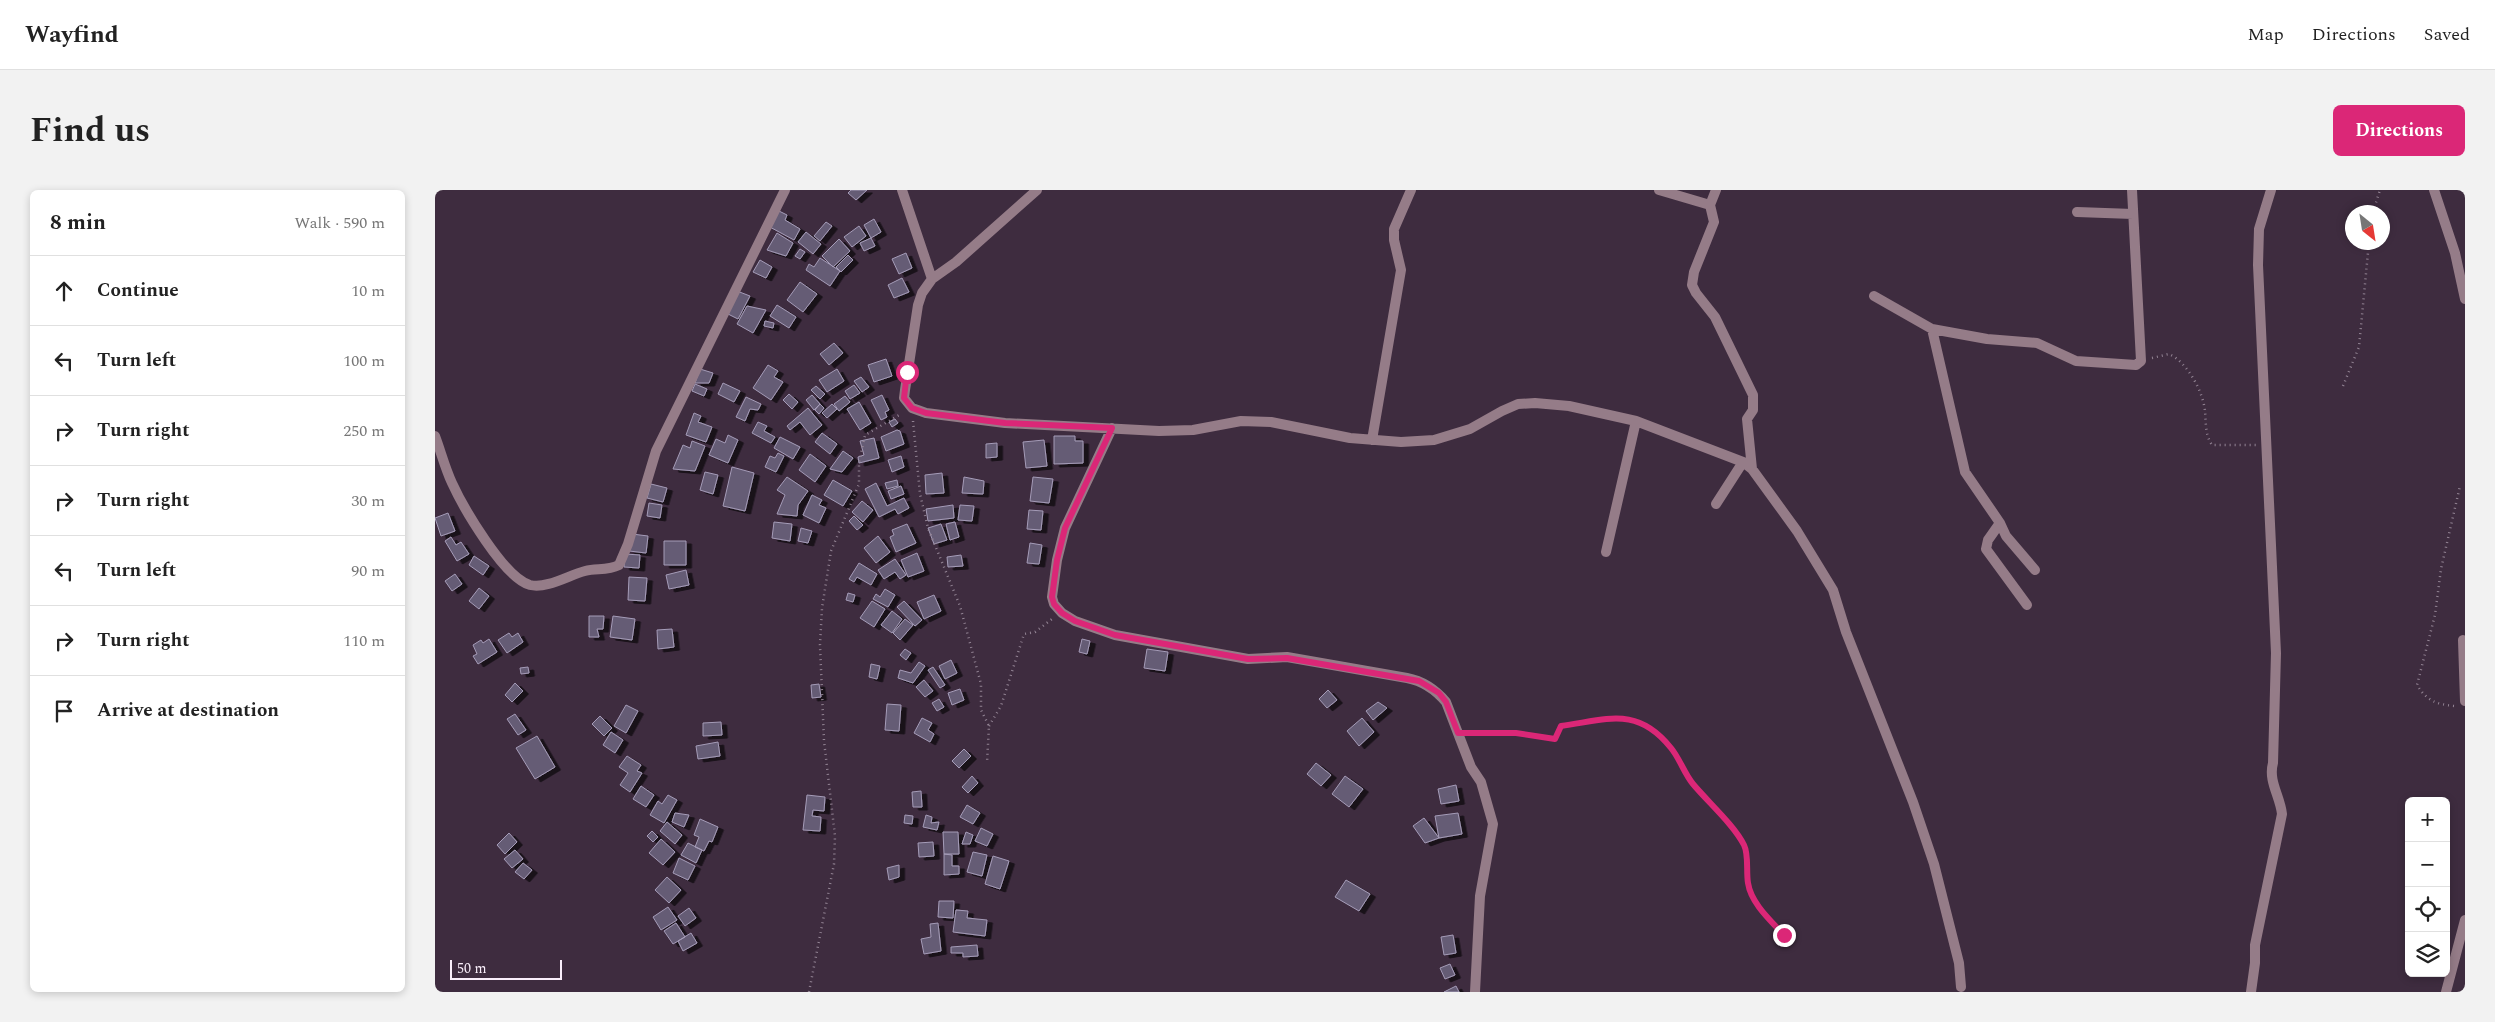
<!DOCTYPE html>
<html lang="en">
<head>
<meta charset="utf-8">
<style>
  body { margin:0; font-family:Spectral,serif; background:#f2f2f2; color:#222 }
  .controls { position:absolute; right:15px; bottom:15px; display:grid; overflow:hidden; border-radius:8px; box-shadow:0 2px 8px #0003 }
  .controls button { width:45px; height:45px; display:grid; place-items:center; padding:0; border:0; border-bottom:1px solid #e0e0e0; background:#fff; color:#222; font:25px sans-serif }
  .compass { position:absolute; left:1910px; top:15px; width:45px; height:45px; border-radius:50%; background:#fff; box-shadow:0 2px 8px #0003; rotate:150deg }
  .scale { position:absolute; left:15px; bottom:12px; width:112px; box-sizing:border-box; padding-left:5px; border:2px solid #faeffb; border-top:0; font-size:14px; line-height:18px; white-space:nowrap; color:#faeffb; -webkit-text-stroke:4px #3e2c3f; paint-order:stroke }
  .stop { position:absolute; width:15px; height:15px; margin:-11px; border:4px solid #db2777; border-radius:50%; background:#fff }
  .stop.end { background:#db2777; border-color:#fff; box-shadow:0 1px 5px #0008 }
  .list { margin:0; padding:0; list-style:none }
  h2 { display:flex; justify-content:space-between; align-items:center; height:65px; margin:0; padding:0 20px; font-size:21px }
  h2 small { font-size:16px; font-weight:400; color:#767676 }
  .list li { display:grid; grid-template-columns:32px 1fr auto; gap:15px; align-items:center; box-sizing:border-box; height:70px; padding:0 20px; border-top:1px solid #e0e0e0 }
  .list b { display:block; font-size:19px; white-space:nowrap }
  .list em { font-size:16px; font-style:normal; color:#767676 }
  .icon { flex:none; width:28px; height:28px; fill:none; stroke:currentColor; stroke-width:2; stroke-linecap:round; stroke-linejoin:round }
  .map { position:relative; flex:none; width:2030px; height:802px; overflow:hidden; border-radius:8px }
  header { display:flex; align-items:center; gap:30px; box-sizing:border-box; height:70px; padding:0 25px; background:#fff; border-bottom:1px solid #e0e0e0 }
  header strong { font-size:24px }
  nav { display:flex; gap:28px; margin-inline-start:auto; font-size:18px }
  .intro { display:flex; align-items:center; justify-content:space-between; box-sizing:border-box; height:120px; padding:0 30px }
  h1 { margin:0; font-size:35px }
  .button { padding:12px 22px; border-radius:8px; background:#db2777; color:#fff; font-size:18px; font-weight:700 }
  main { display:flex; gap:30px; padding:0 30px }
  aside { flex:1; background:#fff; border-radius:8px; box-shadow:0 2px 8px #0003 }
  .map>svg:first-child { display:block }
  .building { fill:#655c75; stroke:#a59cb8; filter:url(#shadow) }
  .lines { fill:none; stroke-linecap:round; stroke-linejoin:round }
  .path { stroke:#928393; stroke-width:2.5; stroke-dasharray:1 4; stroke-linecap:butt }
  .street { stroke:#957c88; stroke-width:10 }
  .route { stroke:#db2777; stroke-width:6 }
</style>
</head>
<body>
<header>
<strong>Wayfind</strong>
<nav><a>Map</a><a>Directions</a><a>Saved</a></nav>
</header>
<div class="intro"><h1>Find us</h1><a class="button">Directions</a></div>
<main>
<aside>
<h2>8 min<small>Walk · 590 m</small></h2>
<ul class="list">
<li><svg class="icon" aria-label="ahead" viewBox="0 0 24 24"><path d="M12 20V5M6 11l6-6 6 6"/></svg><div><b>Continue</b></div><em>10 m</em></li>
<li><svg class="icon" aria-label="left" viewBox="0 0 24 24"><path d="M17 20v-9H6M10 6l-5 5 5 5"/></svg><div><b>Turn left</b></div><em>100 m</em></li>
<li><svg class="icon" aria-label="right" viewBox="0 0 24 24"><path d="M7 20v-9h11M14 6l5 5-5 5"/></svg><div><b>Turn right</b></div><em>250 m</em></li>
<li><svg class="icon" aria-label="right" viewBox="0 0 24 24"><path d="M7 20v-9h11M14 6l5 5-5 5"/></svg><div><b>Turn right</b></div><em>30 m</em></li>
<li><svg class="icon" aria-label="left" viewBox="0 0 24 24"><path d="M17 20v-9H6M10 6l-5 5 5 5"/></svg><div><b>Turn left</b></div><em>90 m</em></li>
<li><svg class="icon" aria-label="right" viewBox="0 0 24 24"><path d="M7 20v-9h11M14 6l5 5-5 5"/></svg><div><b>Turn right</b></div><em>110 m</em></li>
<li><svg class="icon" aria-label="arrive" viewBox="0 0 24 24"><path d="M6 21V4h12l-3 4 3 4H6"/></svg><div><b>Arrive at destination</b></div></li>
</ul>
</aside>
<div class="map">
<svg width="2030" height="802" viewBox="0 0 2030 802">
  <defs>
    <filter id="shadow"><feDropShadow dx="5.5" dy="3" stdDeviation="0" flood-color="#0009"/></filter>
  </defs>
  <rect width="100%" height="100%" fill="#3e2c3f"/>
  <path class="building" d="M416,0H432L421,10L413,3Z
    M342,20L352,25L350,30L365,39L359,50L333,36Z
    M439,29L446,42L436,48L429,35Z
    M391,32L397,36L385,51L379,46Z
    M424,36L431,46L417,57L409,47Z
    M371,42L386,54L378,64L363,52Z
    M342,43L358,53L351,66L332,60Z
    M436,48L440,56L429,61L425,53Z
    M404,49L415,61L398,77L387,66Z
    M365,59L370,62L365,69L360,66Z
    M471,63L477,78L464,84L457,69Z
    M413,65L418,70L406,82L401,77Z
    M385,68L405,81L395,96L371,80L374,74L379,77Z
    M325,70L337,77L331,88L318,82Z
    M467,88L474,102L459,108L453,95Z
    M365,92L382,104L368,122L352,110Z
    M302,101L315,106L303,129L291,123Z
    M342,115L361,127L354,138L335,126Z
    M312,116L331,120L318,143L302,134Z
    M330,131L339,133L338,138L329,136Z
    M399,153L408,163L394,175L385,164Z
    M451,169L457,186L439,192L433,175Z
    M333,175L343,181L339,187L348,192L336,210L318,198Z
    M265,179L278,183L274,193H260Z
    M402,179L409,191L392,202L384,190Z
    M426,187L434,197L427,202L419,191Z
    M288,193L305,201L299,212L283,204Z
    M260,194L272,199L269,206L257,201Z
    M419,195L425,203L415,209L410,201Z
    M381,196L390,204L385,209L376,200Z
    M354,204L363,212L357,219L348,210Z
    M377,205L385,214L379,220L371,210Z
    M447,205L454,220L450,222L452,227L446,230L436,210Z
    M410,206L415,212L404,221L399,214Z
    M311,207L326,214L323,220L315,219L310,231L301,227Z
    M424,212L436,233L425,240L412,219Z
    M385,214L389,218L384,224L380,220Z
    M397,214L402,219L392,228L387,223Z
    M373,218L387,235L375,245L365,232L355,240L352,236Z
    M259,223L266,226L263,232L277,237L271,252L251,245Z
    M460,229L463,233L457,237L454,232Z
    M323,232L332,236L329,241L340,247L336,253L317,243Z
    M462,240L465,241L469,254L451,261L446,247Z
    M387,243L402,254L395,264L380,252Z
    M293,245L303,250L293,273L274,265L281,249L290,253Z
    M619,246H640V251H648V273L619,274Z
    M345,247L365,257L358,269L339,258Z
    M439,248L444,268L424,273L423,267L429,265L425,251Z
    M609,250L612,276L591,278L588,252Z
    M257,251L270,256L260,281L238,279L248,255L255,258Z
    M562,253V267L551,268V254Z
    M408,261L418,268L407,282L395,279Z
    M343,263L349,266L341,282L330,277L335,266L340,268Z
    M375,264L391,276L380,292L364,280Z
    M466,266L469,277L457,282L453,270Z
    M297,277L319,283L310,321L288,316Z
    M270,282L283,285L278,304L265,300Z
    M507,283L509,303L491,304L490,285Z
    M352,287L373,301L363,315L362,326L342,324L350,305L342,300Z
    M529,287L549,291L548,304L527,303Z
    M598,287L618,289L614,313L595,311Z
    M398,290L417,301L408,316L389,305Z
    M462,290L463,296L452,299L450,293Z
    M441,293L452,316L469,308L474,318L463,324L460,319L444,327L430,299Z
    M216,294L232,298L228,312L212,308Z
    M466,296L469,304L456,309L453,301Z
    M377,305L387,310L384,315L391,318L384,333L368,325Z
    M427,311L438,320L428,332L417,322Z
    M214,313L227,315L225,328L212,326Z
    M518,315L519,328L493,331L491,319Z
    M525,315L539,316L537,331L523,330Z
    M594,320L608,321L606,340L592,339Z
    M13,323L20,341L6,346L0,328Z
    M419,326L428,335L422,340L414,331Z
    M339,332L357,334L355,351L337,348Z
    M520,332L524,347L515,350L511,334Z
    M472,334L481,353L461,362L455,347L459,345L457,340Z
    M506,334L512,350L499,354L493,338Z
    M366,338L377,341L373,353L363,351Z
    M197,344L213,346L211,363L194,361Z
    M443,346L455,362L441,373L429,358Z
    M16,347L21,355L26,352L34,364L22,371L10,351Z
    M229,351H251V375H229Z
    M595,353L607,355L604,374L592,373Z
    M482,363L489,381L473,387L466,370Z
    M190,364L205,365L204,378L189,377Z
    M526,365L528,376L513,377L512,367Z
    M39,366L54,376L48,385L34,375Z
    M460,369L471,385L465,389L460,382L449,389L443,380Z
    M424,373L442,384L436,395L422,387L419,392L414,389Z
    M251,380L254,395L234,399L231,385Z
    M20,384L27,394L17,401L10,391Z
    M194,387L212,388L210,411L193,410Z
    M44,398L54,406L44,419L34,411Z
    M450,399L460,405L453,417L438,409L441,404L445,407Z
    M413,403L420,405L418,412L411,410Z
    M499,405L506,421L489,429L482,412Z
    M437,411L450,419L439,437L425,428Z
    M469,411L487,430L480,436L462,417Z
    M457,421L467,429L457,443L446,435Z
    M154,426H169L168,439H162L164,447H154Z
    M178,426L200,429L197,450L175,447Z
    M470,429L478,435L465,450L458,443Z
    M237,439L239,457L223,459L222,440Z
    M74,443L77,447L83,443L88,452L72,463L63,450Z
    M54,449L62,462L43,474L38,466L42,464L38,455L46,450L48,453Z
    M647,449L655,451L652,464L644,462Z
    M470,459L476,463L471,470L465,465Z
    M712,459L733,462L730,481L709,478Z
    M516,470L522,483L510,489L504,476Z
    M484,472L490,476L478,493L463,488L465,480L476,483Z
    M436,474L445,476L442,489L434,487Z
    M93,477L94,483L86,484L85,478Z
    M498,477L510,495L505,498L493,480Z
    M489,490L498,501L490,507L481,497Z
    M80,493L88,501L77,512L70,505Z
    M384,494L386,507L377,508L376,495Z
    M525,499L529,510L517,515L513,503Z
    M893,500L902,510L892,518L884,509Z
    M504,509L509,517L502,521L497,513Z
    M943,512L952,518L938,530L931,521Z
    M452,514L466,515L464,541L450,540Z
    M191,515L203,521L191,543L179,536Z
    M80,524L91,540L83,545L72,529Z
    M165,526L177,538L169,546L157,534Z
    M487,528L497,533L493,540L499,544L495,552L479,543Z
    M927,528L939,542L924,556L912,541Z
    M286,532L287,545L268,546V533Z
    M176,542L188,550L180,563L168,555Z
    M102,546L120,577L100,589L81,558Z
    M283,552L285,566L263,569L261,556Z
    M529,559L536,566L524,578L517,571Z
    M192,566L206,575L202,581L207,583L195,602L185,595L193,583L184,577Z
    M881,573L896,585L886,596L872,584Z
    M537,586L543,593L533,603L527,597Z
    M910,586L928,599L914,617L897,604Z
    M1021,595L1024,611L1006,614L1003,599Z
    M206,596L219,605L211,617L198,609Z
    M486,601L487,617H478L477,602Z
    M233,605L242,610L229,633L215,625L223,611L227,614Z
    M372,605L390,607L389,621L378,620L377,626L386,627L385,641L368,640Z
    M532,615L545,623L538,634L525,627Z
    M240,623L254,625L249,637L237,632Z
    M1023,623L1027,644L1004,648L1000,626Z
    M470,625L478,626L477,634L469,633Z
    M491,625L497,627L496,633L504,632L502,640L488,637Z
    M989,628L1004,648L990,653L978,636Z
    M265,629L283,637L277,652L274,651L269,661L260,657L264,647L259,645Z
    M232,632L247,645L240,654L225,641Z
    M546,638L558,644L552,656L540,651Z
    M217,641L223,647L218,652L212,646Z
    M508,642H523L524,664H509Z
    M531,642L538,645L535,654H527Z
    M74,643L82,652L70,664L62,655Z
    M226,649L240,662L228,675L214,663Z
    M498,652L499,666L484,667L483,653Z
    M253,653L267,660L261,673L246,665Z
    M80,660L88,669L77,678L69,669Z
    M538,662L552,665L547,686L532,682Z
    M509,664L517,665V676H524V684L509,685Z
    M558,666L574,671L565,699L550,694Z
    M244,668L260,676L253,690L238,683Z
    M88,673L97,680L89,689L80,682Z
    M464,675V687L454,690L452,678Z
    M232,687L246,700L234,713L220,700Z
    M911,690L935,704L924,721L900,707Z
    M504,711H519L518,728L503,727Z
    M233,717L242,730L226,740L218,727Z
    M254,718L261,728L250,736L243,726Z
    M521,720L533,721L532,728L552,730L550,746L518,742Z
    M241,733L250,747L238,754L229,741Z
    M503,733L506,761L489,764L486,749L496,747L495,734Z
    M256,743L262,753L248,761L243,751Z
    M1018,745L1021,763L1009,765L1006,747Z
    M542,755L543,766L528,767V763H516V757Z
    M1015,774L1020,785L1010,789L1005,778Z
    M1021,796L1024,802H1009Z"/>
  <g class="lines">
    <path class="path" d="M1938,22L1945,0
      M1717,168L1734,164C1752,172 1768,201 1770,221C1771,232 1770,245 1777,255H1821
      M1908,196L1924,157L1934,52
      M478,231L485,304L493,338L525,416L546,494V520L554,536L552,573
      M2019,516C2001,514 1992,511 1982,495L2000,425L2006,379L2025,296
      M554,536L566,516L589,444L600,442L617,429
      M1037,543H1081L1120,549L1126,536C1171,530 1202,515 1236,558C1245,569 1249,583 1258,594C1273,612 1299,635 1309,655C1314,665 1311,681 1313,693C1316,713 1335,730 1349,745
      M374,802L399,674L400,646L389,551L385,455L387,418L396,361L424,294V273L430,245L466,224"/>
    <path class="street" d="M467,0L497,89
      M602,0L521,72L497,89L487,103L483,115L470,200L469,208L477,218L491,223L570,233L724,241L758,240L806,231L836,232L915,248L966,252L999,250L1035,239L1067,221L1083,214L1100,213L1134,216L1201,231L1308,272L1317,279L1362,341L1398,400L1411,442L1478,612L1499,674L1524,773L1526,797
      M1224,0L1275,15
      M1281,0L1275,15L1279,32L1259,82L1257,95L1261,103L1280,127L1318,205V220L1312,229L1317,279
      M1999,0L2020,63L2030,109
      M1642,22L1698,24
      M1439,106L1497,139L1552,149L1602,153L1641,171L1701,175L1706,171L1697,0
      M1497,139L1530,282L1565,333L1571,346L1600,380
      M677,238L630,338L622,370L617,407L619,414L627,423L640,431L680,445L813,469L852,467L972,488C988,491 1000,499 1011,512L1036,577L1046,592L1058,634L1045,706L1040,802
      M0,246C6,262 10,278 17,293C28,317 69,388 95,395C112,399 134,385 150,381C162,378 172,381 184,375L193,354L221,261L350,0
      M937,250L966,80L959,50V39L976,0
      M1281,314L1308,272
      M1565,333L1553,350L1551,359L1592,415
      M1171,362L1201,231
      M2028,450L2030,511
      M1816,802L1820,773V755L1847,624C1845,606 1833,591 1838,573L1841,463L1823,75L1824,39L1836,0
      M2011,802L2030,730"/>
  </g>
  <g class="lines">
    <path class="route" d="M472,182L469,208L477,218L491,223L570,233L677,238L630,338L622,370L617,407L619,414L627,423L640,431L680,445L813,469L852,468L984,491L1004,503L1011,512L1023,543H1081L1120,549L1126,536C1171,530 1202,515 1236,558C1245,569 1249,583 1258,594C1273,612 1299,635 1309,655C1314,665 1311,681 1313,693C1316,713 1335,730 1349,745"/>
  </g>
</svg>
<div class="controls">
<button>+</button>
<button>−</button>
<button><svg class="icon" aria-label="locate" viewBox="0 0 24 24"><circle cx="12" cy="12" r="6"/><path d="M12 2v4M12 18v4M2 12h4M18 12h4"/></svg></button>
<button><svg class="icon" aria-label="layers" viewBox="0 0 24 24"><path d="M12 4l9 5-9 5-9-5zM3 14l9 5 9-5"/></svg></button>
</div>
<svg class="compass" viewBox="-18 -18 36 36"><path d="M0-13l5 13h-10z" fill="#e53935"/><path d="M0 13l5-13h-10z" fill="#767676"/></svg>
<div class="scale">50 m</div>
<div class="stop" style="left:472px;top:182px"></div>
<div class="stop end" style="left:1349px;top:745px"></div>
</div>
</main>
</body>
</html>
